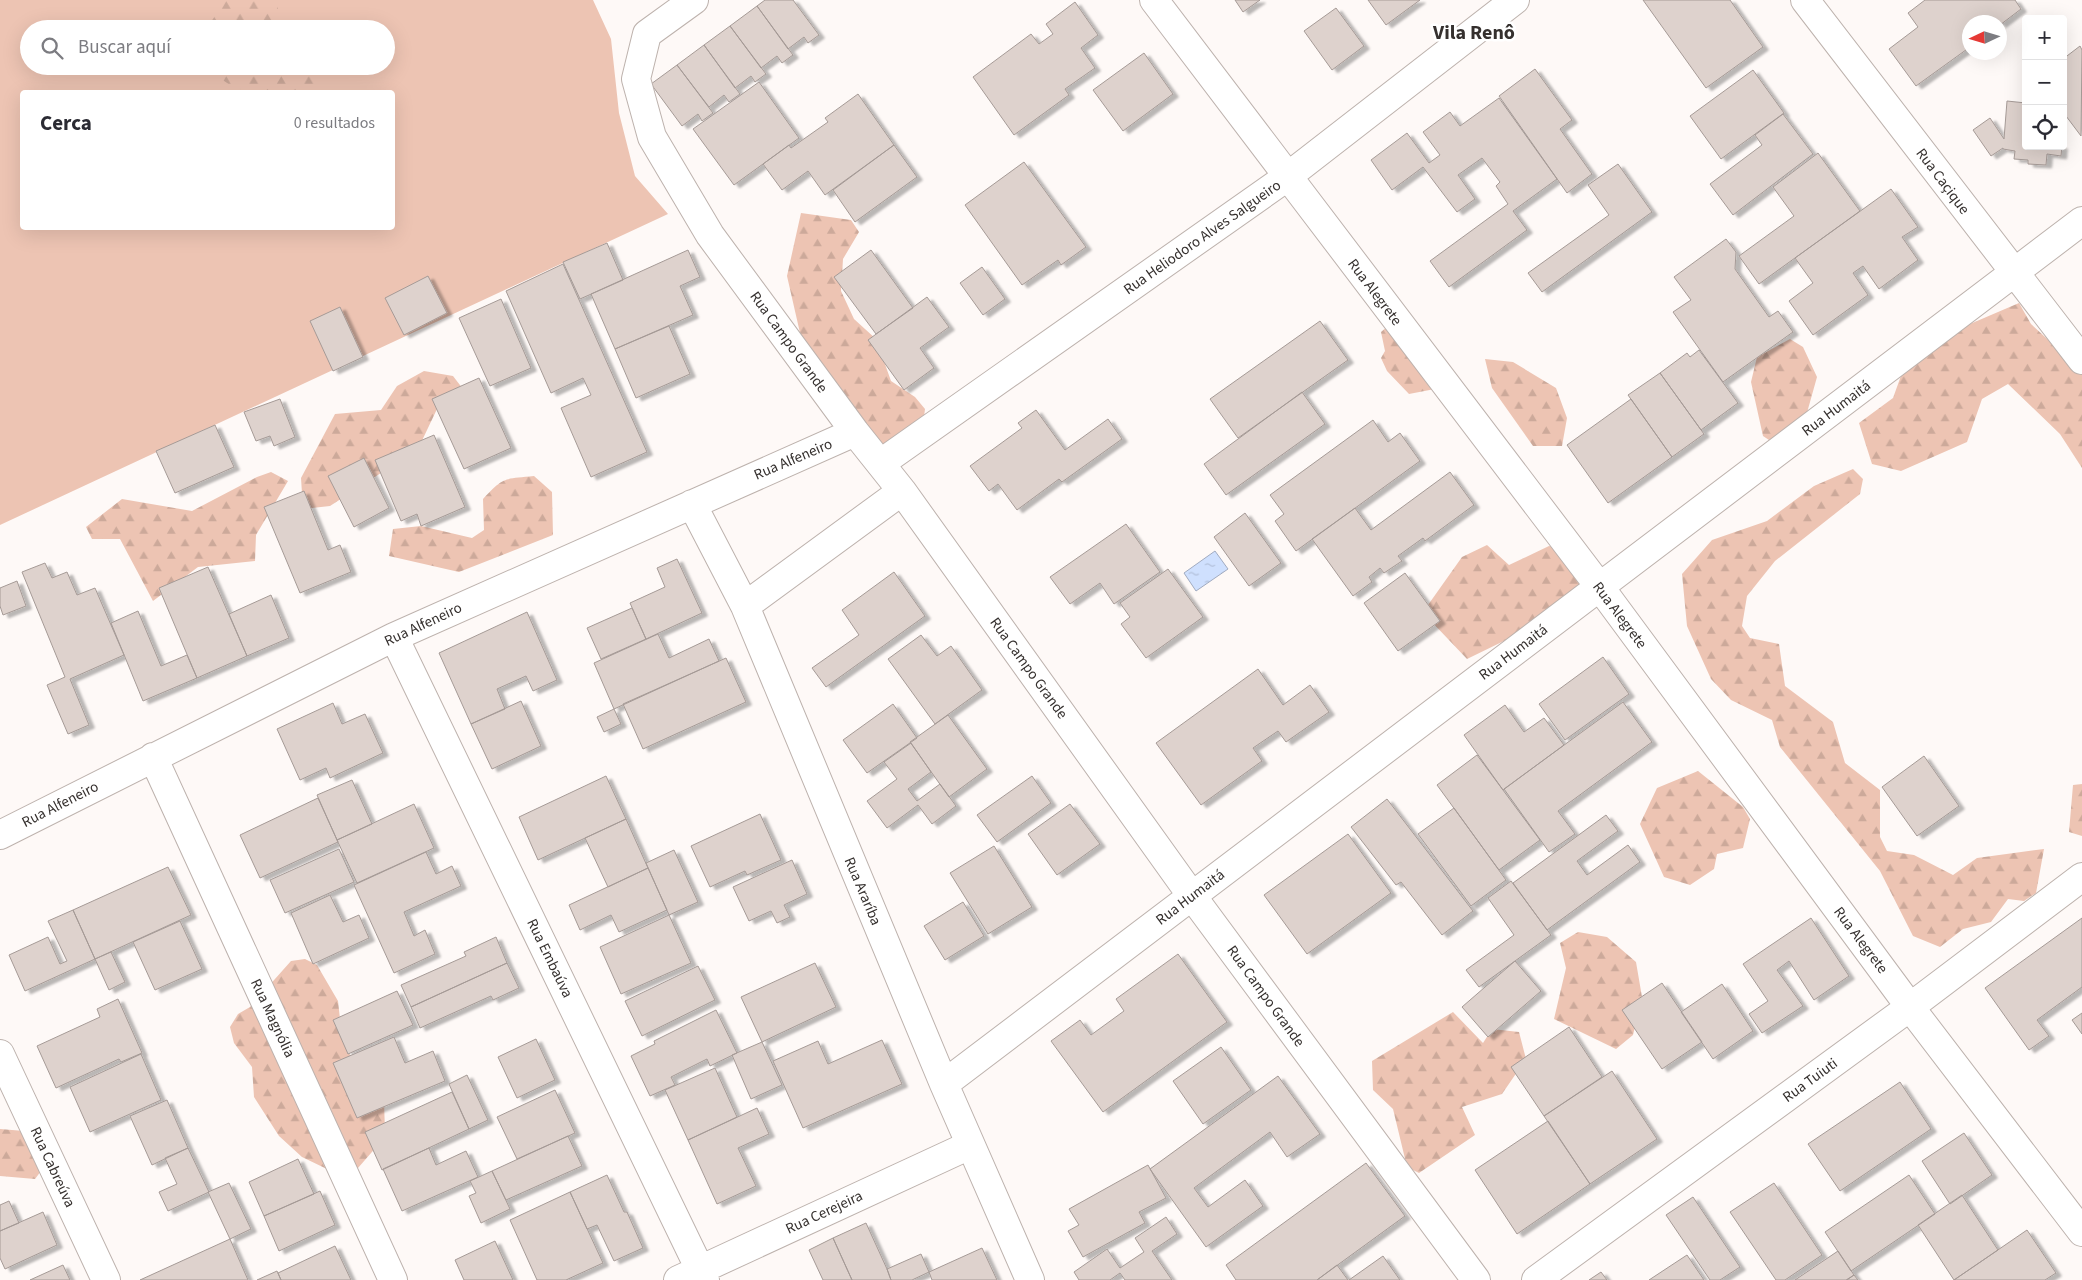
<!DOCTYPE html>
<html lang="es">
<head>
<meta charset="utf-8">
<style>
  body { margin:0; font-family:"Source Sans 3",sans-serif; background:#f2f2f3; color:#2b2b33 }
  .controls { position:absolute; right:15px; top:15px; display:grid; overflow:hidden; border-radius:5px; box-shadow:0 5px 20px #0002 }
  .controls button { width:45px; height:45px; display:grid; place-items:center; padding:0; border:0; border-bottom:1px solid #e1e1e2; background:#fff; color:#2b2b33; font:25px sans-serif }
  .compass { position:absolute; left:1962px; top:15px; width:45px; height:45px; border-radius:50%; background:#fff; box-shadow:0 5px 20px #0002; rotate:266deg }
  .list { margin:0; padding:0; list-style:none }
  h2 { display:flex; justify-content:space-between; align-items:center; height:65px; margin:0; padding:0 20px; font-size:21px }
  h2 small { font-size:16px; font-weight:400; color:#7c7c81 }
  .icon { flex:none; width:28px; height:28px; fill:none; stroke:currentColor; stroke-width:2; stroke-linecap:round; stroke-linejoin:round }
  .map { position:relative; flex:none; width:2082px; height:1280px; overflow:hidden }
  .search { position:absolute; background:#fff; box-shadow:0 5px 20px #0002; left:20px; top:20px; width:375px; height:55px; display:flex; align-items:center; gap:12px; box-sizing:border-box; padding:0 18px; border-radius:28px; color:#7c7c81; font-size:19px }
  .panel { position:absolute; background:#fff; box-shadow:0 5px 20px #0002; left:20px; top:90px; width:375px; height:140px; border-radius:5px }
  .map>svg:first-child { display:block }
  .green { fill:#edc4b3; fill-rule:evenodd }
  .forest { fill:url(#forest-firs) }
  .water { fill:url(#water-ripples); stroke:#a1abc0 }
  .building { fill:#ded2cd; stroke:#a59a96; filter:url(#shadow) }
  .lines { fill:none; stroke-linecap:round; stroke-linejoin:round }
  .minor-casing { stroke:#bdb2ad; stroke-width:30 }
  .minor { stroke:#fff; stroke-width:28 }
  .labels { text-anchor:middle; stroke-width:5; stroke-linejoin:round; paint-order:stroke }
  .street-label { font-size:15px; fill:#35302e; stroke:#fff }
  .district-label { font-size:20px; font-weight:bold; fill:#35302e; stroke:#fff }
</style>
</head>
<body>
<div class="map">
<svg width="2082" height="1280" viewBox="0 0 2082 1280">
  <defs>
    <pattern id="forest-firs" width="22" height="20" patternUnits="userSpaceOnUse" patternTransform="scale(1.25)"><rect width="22" height="20" fill="#edc4b3"/><path d="M5 1l3.5 6h-7zM16 11l3.5 6h-7z" fill="#cca99a"/></pattern>
    <pattern id="water-ripples" width="26" height="14" patternUnits="userSpaceOnUse" patternTransform="scale(1.25)"><rect width="26" height="14" fill="#cfe0fe"/><path d="M2 4q2-2 4 0t4 0M15 11q2-2 4 0t4 0" fill="none" stroke="#b2c0da"/></pattern>
    <filter id="shadow"><feDropShadow dx="5.5" dy="3" stdDeviation="1" flood-color="#0004"/></filter>
  </defs>
  <rect width="100%" height="100%" fill="#fef9f7"/>
  <path class="green" d="M0,0H593L611,39L619,113L635,176L668,214L0,525ZM29,29H386V66H29ZM22,92H392V228H22Z"/>
  <path class="forest" d="M222,0H276L280,17L293,29H206L215,16Z
    M207,66H316L315,88C297,97 247,95 230,85C222,80 215,74 208,69Z
    M801,213L851,220L859,232L843,259L841,291L854,319L876,339L891,381L915,397L925,409L923,425L901,443L873,445L808,368L787,276Z
    M2019,303L2031,324L2082,371V468L2060,434L2008,384L1982,399L1967,442L1901,471L1872,464L1859,423L1893,398L1902,373L1956,330Z
    M1395,320L1440,388L1409,394L1387,371L1381,358L1385,351L1381,332Z
    M1790,339L1803,347L1817,377L1803,427L1769,440L1763,436L1751,382L1757,357Z
    M1485,359L1513,362L1556,388L1567,418L1562,446H1533L1492,388Z
    M424,371L453,376L463,389L437,409L418,449L330,506L303,509L301,478L335,414L381,410L397,386Z
    M1853,469L1863,479L1860,494L1775,561L1747,596L1742,626L1750,638L1779,644L1785,686L1833,722L1845,763L1880,790V837L1887,851L1914,855L1953,875L1977,858L2044,849L2036,893L2024,901L2008,899L1991,922L1963,929L1940,947L1913,936L1880,871L1780,747L1772,720L1731,700L1711,679L1687,626L1682,574L1712,540L1767,521L1814,486Z
    M271,472L288,481L256,535L255,561L198,567L153,601L120,539H92L86,527L122,499L192,511L257,477Z
    M534,476L552,492L553,535L459,572L389,556L393,529L421,526L472,538L484,530L483,499C504,476 505,479 534,476Z
    M1487,545L1509,565L1549,546L1564,549L1590,599L1467,659L1429,619L1428,605L1462,557Z
    M1698,771L1743,807L1750,819L1743,848L1717,854L1714,869L1690,885L1664,877L1640,824L1657,788Z
    M2082,784V836L2069,832L2073,785Z
    M1578,932L1607,937L1636,962L1642,997L1633,1035L1616,1049L1554,1019L1566,968L1560,943Z
    M305,959L317,965L338,1001L341,1028L350,1055L380,1087L384,1101L385,1132L378,1145L358,1168L344,1171L329,1170L302,1157L279,1136L254,1097L252,1067L234,1043L230,1027L238,1014L250,1007L291,961Z
    M1453,1012L1483,1043L1492,1029L1519,1032L1526,1059L1502,1094L1462,1107L1475,1135L1419,1173L1407,1167L1393,1109L1373,1090L1372,1061Z
    M0,1129L36,1132L44,1167L35,1179L0,1176Z"/>
  <path class="water" d="M1215,551L1228,569L1196,591L1184,573Z"/>
  <path class="building" d="M765,0H793L819,35L808,43L804,37L788,49L757,6Z
    M1235,0H1260L1243,12Z
    M1368,0H1420L1386,25Z
    M1643,0H1730L1763,47L1706,88Z
    M1925,0H2015L2021,9L2000,25V22H1970V47L1916,86L1889,49L1918,27L1908,13Z
    M1075,2L1098,35L1081,48L1095,68L1065,89L1069,95L1014,135L973,77L1031,34L1039,44L1053,34L1046,24Z
    M757,6L793,55L782,63L777,56L761,68L730,26Z
    M1336,8L1364,46L1332,70L1304,31Z
    M730,26L766,74L755,82L751,76L735,88L704,45Z
    M704,45L740,94L729,102L724,95L709,107L677,65Z
    M2080,46L2082,50L2081,136L2063,112V59Z
    M1144,53L1173,94L1123,131L1093,90Z
    M677,65L713,113L702,121L698,114L682,126L651,84Z
    M1535,69L1572,120L1560,129L1592,174L1567,193L1499,96Z
    M1753,70L1784,113L1721,159L1690,116Z
    M759,82L799,138L734,185L693,129Z
    M858,94L894,145L825,195L808,171L782,190L763,164L789,145L791,148L828,122L825,118Z
    M1499,98L1557,179L1513,211L1527,230L1449,287L1430,261L1508,204L1496,186L1500,182L1482,158L1458,175L1475,199L1457,212L1423,167L1392,190L1371,160L1407,133L1429,163L1440,155L1423,132L1450,112L1460,126Z
    M2007,101L2026,103V146H2062L2061,156L2047,154L2046,165L2028,164V160L2014,159L2015,151L2003,149V148L1991,156L1973,130L1990,118L2004,139Z
    M1783,114L1813,154L1733,215L1710,184L1762,145L1755,135Z
    M894,145L917,177L855,222L833,190Z
    M1818,153L1860,211L1759,284L1739,256L1794,216L1773,187Z
    M1024,162L1086,247L1061,265L1058,260L1022,285L965,205Z
    M1618,164L1652,212L1542,292L1528,273L1609,215L1588,185Z
    M1891,189L1918,227L1902,237L1918,260L1879,289L1863,266L1853,273L1868,295L1813,335L1789,301L1813,283L1795,258Z
    M1726,239L1736,252L1735,269L1769,317L1778,311L1793,332L1723,382L1673,312L1691,300L1674,277Z
    M607,243L623,280L580,299L563,262Z
    M688,250L700,277L680,286L693,315L615,349L591,294Z
    M871,250L913,308L876,334L834,277Z
    M563,264L647,452L591,477L561,408L591,395L583,378L551,393L506,291Z
    M982,267L1005,299L983,315L960,283Z
    M428,276L447,313L404,335L385,298Z
    M927,297L949,327L920,348L934,368L904,390L868,340Z
    M501,299L531,368L490,386L459,318Z
    M340,307L363,357L333,371L310,321Z
    M1320,321L1348,360L1238,438L1210,399Z
    M669,326L690,374L636,398L615,349Z
    M1699,350L1738,403L1701,430L1660,373L1687,353L1690,357Z
    M1660,373L1704,434L1672,457L1628,395Z
    M479,378L511,448L464,469L432,399Z
    M1302,392L1325,424L1226,495L1204,464Z
    M280,399L295,437L274,446L270,436L256,441L244,412Z
    M1631,399L1672,457L1608,503L1567,445Z
    M1036,410L1065,450L1108,419L1122,439L1062,482L1059,479L1017,510L998,484L989,491L970,466L1022,428L1018,423Z
    M1373,420L1388,442L1400,433L1420,461L1296,551L1275,521L1284,514L1270,495Z
    M215,425L234,467L175,493L156,451Z
    M434,435L465,507L421,526L417,514L401,521L375,460Z
    M364,458L389,508L354,527L328,476Z
    M1450,472L1474,505L1425,541L1423,538L1398,556L1402,561L1384,573L1380,568L1369,577L1372,582L1353,596L1312,539L1355,508L1371,530Z
    M304,491L328,550L340,545L351,572L300,593L264,507Z
    M1245,513L1281,563L1249,586L1214,537Z
    M1126,524L1160,572L1114,604L1100,583L1070,604L1050,577Z
    M677,559L702,613L646,639L630,603L665,587L657,568Z
    M45,563L52,578L67,572L77,595L95,588L124,655L70,679L89,725L68,734L47,685L65,677L22,572Z
    M208,567L247,656L197,678L159,588Z
    M1168,569L1203,617L1146,658L1121,624L1130,617L1120,603Z
    M894,572L925,616L826,687L812,668L859,635L842,610Z
    M1405,573L1440,621L1398,651L1364,603Z
    M17,581L26,606L3,615L0,606V588Z
    M271,595L289,638L247,656L229,614Z
    M632,608L646,639L601,659L587,628Z
    M138,611L161,666L187,655L197,678L143,701L111,623Z
    M527,612L557,680L533,691L526,676L497,689L505,709L471,724L439,653Z
    M658,634L669,658L709,639L719,661L614,709L594,663Z
    M921,635L937,656L951,646L982,690L935,724L888,659Z
    M1603,657L1629,694L1565,740L1539,704Z
    M726,658L746,702L643,749L623,704Z
    M1258,669L1283,705L1310,685L1329,712L1286,742L1278,731L1253,748L1262,761L1201,805L1156,743Z
    M521,701L541,746L492,769L471,724Z
    M1623,702L1652,742L1558,811L1575,834L1549,852L1504,789Z
    M333,703L342,724L365,714L383,753L330,778L326,768L300,780L277,729Z
    M893,704L917,738L867,773L843,740Z
    M1505,705L1524,732L1544,718L1564,745L1503,790L1464,735Z
    M614,709L621,724L604,732L597,717Z
    M948,715L987,769L949,797L910,742Z
    M911,743L931,772L908,789L917,801L940,784L956,806L932,824L918,805L887,828L867,801L897,779L884,762Z
    M1477,755L1540,840L1499,870L1437,785Z
    M1924,756L1959,806L1917,836L1882,787Z
    M606,776L626,819L538,860L519,817Z
    M1032,776L1051,803L997,842L977,815Z
    M352,780L372,824L337,840L317,795Z
    M318,798L338,842L260,878L240,835Z
    M1387,799L1473,911L1442,935L1401,882L1396,885L1351,827Z
    M414,804L434,848L357,883L337,840Z
    M1070,804L1100,844L1057,875L1028,834Z
    M1454,808L1506,880L1471,906L1418,834Z
    M760,814L781,860L747,875L745,871L710,887L691,846Z
    M1606,815L1618,831L1577,861L1587,875L1628,845L1640,862L1547,930L1513,883Z
    M626,819L648,868L608,887L585,838Z
    M1348,834L1391,893L1307,954L1264,895Z
    M994,846L1032,907L988,934L950,873Z
    M339,849L354,882L285,913L270,880Z
    M674,850L698,902L669,915L646,863Z
    M426,852L436,874L452,866L461,886L404,912L414,936L425,930L435,954L394,973L354,885Z
    M792,860L807,894L784,905L790,917L777,923L771,911L749,921L733,887Z
    M168,867L191,915L95,959L73,910Z
    M648,868L667,910L619,932L611,915L580,930L569,905Z
    M1511,881L1551,935L1479,987L1466,970L1514,935L1488,898Z
    M330,895L343,922L359,915L369,938L313,964L291,913Z
    M963,902L984,936L945,960L924,926Z
    M73,910L95,959L25,991L9,955L48,937L60,964L67,961L48,921Z
    M669,915L691,963L621,994L600,947Z
    M1811,918L1849,976L1814,1000L1789,961L1777,970L1803,1006L1762,1033L1749,1014L1768,1001L1743,964Z
    M2082,918V987L2037,1020L2049,1036L2029,1050L1985,988Z
    M180,921L202,969L155,990L133,942Z
    M496,937L507,963L411,1007L401,985L466,956L464,952Z
    M111,952L125,982L109,990L95,959Z
    M1178,954L1227,1022L1103,1112L1051,1041L1080,1020L1091,1035L1124,1011L1116,999Z
    M1515,961L1541,991L1488,1037L1462,1007Z
    M507,963L519,988L493,1000L491,996L420,1028L411,1007Z
    M815,963L836,1007L762,1042L741,997Z
    M698,966L715,1000L642,1036L625,1001Z
    M1662,983L1702,1042L1662,1069L1622,1010Z
    M1722,984L1753,1031L1713,1059L1681,1012Z
    M397,991L413,1025L348,1054L333,1020Z
    M118,999L142,1053L121,1062L119,1059L56,1088L37,1046L100,1017L97,1009Z
    M716,1010L737,1053L710,1066L707,1059L671,1077L675,1085L650,1096L631,1056L655,1044L654,1041Z
    M2082,1013V1034L2072,1020Z
    M1569,1027L1602,1077L1544,1116L1511,1067Z
    M394,1037L405,1063L433,1051L445,1081L357,1118L333,1063Z
    M536,1039L555,1080L517,1098L498,1057Z
    M882,1040L902,1084L803,1128L773,1061L818,1041L828,1064Z
    M762,1042L782,1085L751,1099L732,1055Z
    M1221,1047L1251,1090L1203,1124L1173,1081Z
    M141,1054L161,1100L90,1132L70,1087Z
    M715,1068L737,1117L688,1140L665,1090Z
    M1612,1071L1657,1139L1590,1184L1544,1116Z
    M467,1075L488,1120L469,1129L449,1084Z
    M1278,1076L1320,1134L1287,1157L1270,1132L1194,1188L1208,1207L1245,1180L1263,1206L1206,1247L1150,1169Z
    M1900,1082L1931,1129L1840,1191L1808,1144Z
    M555,1090L575,1133L517,1159L497,1117Z
    M452,1092L469,1129L382,1170L365,1132Z
    M167,1100L188,1148L152,1165L130,1116Z
    M757,1108L769,1134L738,1148L756,1186L717,1204L688,1140Z
    M1548,1121L1590,1184L1517,1234L1475,1170Z
    M1964,1133L1992,1175L1950,1204L1922,1161Z
    M568,1136L582,1166L506,1200L492,1171Z
    M188,1148L209,1192L168,1211L159,1192L177,1184L165,1158Z
    M429,1148L436,1165L466,1151L478,1177L402,1211L383,1169Z
    M298,1159L314,1194L264,1216L249,1182Z
    M1366,1163L1405,1216L1317,1280H1236L1226,1265Z
    M1148,1165L1166,1198L1139,1212L1145,1223L1083,1257L1068,1231L1079,1225L1069,1209Z
    M492,1171L510,1209L481,1223L469,1196L476,1193L470,1181Z
    M607,1175L624,1212H627L643,1248L614,1261L597,1225L587,1229L570,1192Z
    M1909,1175L1935,1214L1851,1271L1825,1232Z
    M229,1183L251,1229L230,1239L208,1192Z
    M1774,1183L1822,1255L1785,1280H1776L1730,1212Z
    M320,1191L335,1225L279,1251L264,1216Z
    M570,1192L603,1263L566,1280H537L510,1220Z
    M1962,1195L1998,1250L1954,1280L1918,1225Z
    M1693,1197L1740,1267L1720,1280H1710L1666,1215Z
    M9,1201L19,1223L0,1231V1205Z
    M43,1212L57,1245L5,1269L0,1258V1231Z
    M1166,1217L1177,1234L1152,1251L1172,1280H1125L1120,1273L1110,1280H1079L1074,1272L1107,1249L1120,1268L1144,1252L1135,1238Z
    M866,1223L887,1269L891,1280H852L833,1238Z
    M2027,1230L2056,1273L2045,1280H1954Z
    M833,1238L852,1280H823L809,1250Z
    M230,1239L248,1280H140Z
    M495,1241L513,1280H464L455,1260Z
    M335,1246L351,1280H281L278,1273Z
    M982,1248L997,1280H932L929,1272Z
    M1838,1251L1854,1275L1846,1280H1795Z
    M921,1254L929,1272L912,1280H891L887,1269Z
    M1687,1255L1704,1280H1649Z
    M1383,1256L1400,1280H1349Z
    M63,1265L70,1280H30Z
    M1337,1265L1348,1280H1317Z
    M277,1271L281,1280H257Z
    M1601,1272L1607,1280H1589Z
    M1854,1275L1858,1280H1847Z"/>
  <g class="lines">
    <defs>
      <path id="minor" d="M694,0L647,34L636,79L652,137L710,235L855,432L902,491L1192,896L1476,1280
        M1154,0L1599,586L1910,1007L2082,1232
        M1805,0L2082,360
        M881,463L1287,177L1515,0
        M692,504L745,606L944,1084L1030,1280
        M745,606L902,491
        M394,637L705,1280
        M153,757L393,1280
        M0,835L394,637L855,432
        M0,1054L106,1280
        M944,1084L2082,221
        M678,1280L970,1145
        M1536,1280L1910,1007L2082,877"/>
    </defs>
    <use href="#minor" class="minor-casing"/>
    <use href="#minor" class="minor"/>
  </g>
  <g class="labels">
    <g class="street-label">
      <text transform="translate(1943 181) rotate(53)" y="5">Rua Caçique</text>
      <text transform="translate(1202 237) rotate(-35)" y="5">Rua Heliodoro Alves Salgueiro</text>
      <text transform="translate(1375 292) rotate(53)" y="5">Rua Alegrete</text>
      <text transform="translate(789 342) rotate(54)" y="5">Rua Campo Grande</text>
      <text transform="translate(1836 408) rotate(-37)" y="5">Rua Humaitá</text>
      <text transform="translate(793 459) rotate(-23)" y="5">Rua Alfeneiro</text>
      <text transform="translate(1620 615) rotate(53)" y="5">Rua Alegrete</text>
      <text transform="translate(423 624) rotate(-25)" y="5">Rua Alfeneiro</text>
      <text transform="translate(1513 652) rotate(-37)" y="5">Rua Humaitá</text>
      <text transform="translate(1029 668) rotate(54)" y="5">Rua Campo Grande</text>
      <text transform="translate(60 804) rotate(-27)" y="5">Rua Alfeneiro</text>
      <text transform="translate(863 891) rotate(67)" y="5">Rua Araríba</text>
      <text transform="translate(1190 897) rotate(-37)" y="5">Rua Humaitá</text>
      <text transform="translate(1861 940) rotate(53)" y="5">Rua Alegrete</text>
      <text transform="translate(550 958) rotate(64)" y="5">Rua Embaúva</text>
      <text transform="translate(1266 996) rotate(54)" y="5">Rua Campo Grande</text>
      <text transform="translate(273 1018) rotate(65)" y="5">Rua Magnólia</text>
      <text transform="translate(1810 1080) rotate(-36)" y="5">Rua Tuiuti</text>
      <text transform="translate(53 1167) rotate(65)" y="5">Rua Cabreúva</text>
      <text transform="translate(824 1212) rotate(-25)" y="5">Rua Cerejeira</text>
    </g>
    <g class="district-label">
      <text x="1474" y="39">Vila Renô</text>
    </g>
  </g>
</svg>
<div class="controls">
<button>+</button>
<button>−</button>
<button><svg class="icon" aria-label="locate" viewBox="0 0 24 24"><circle cx="12" cy="12" r="6"/><path d="M12 2v4M12 18v4M2 12h4M18 12h4"/></svg></button>
</div>
<svg class="compass" viewBox="-18 -18 36 36"><path d="M0-13l5 13h-10z" fill="#e53935"/><path d="M0 13l5-13h-10z" fill="#7c7c81"/></svg>
<div class="search"><svg class="icon" aria-label="search" viewBox="0 0 24 24"><circle cx="10" cy="10" r="6"/><path d="M15 15l6 6"/></svg>Buscar aquí</div>
<section class="panel">
<h2>Cerca<small>0 resultados</small></h2>
<ul class="list">
</ul>
</section>
</div>
</body>
</html>
